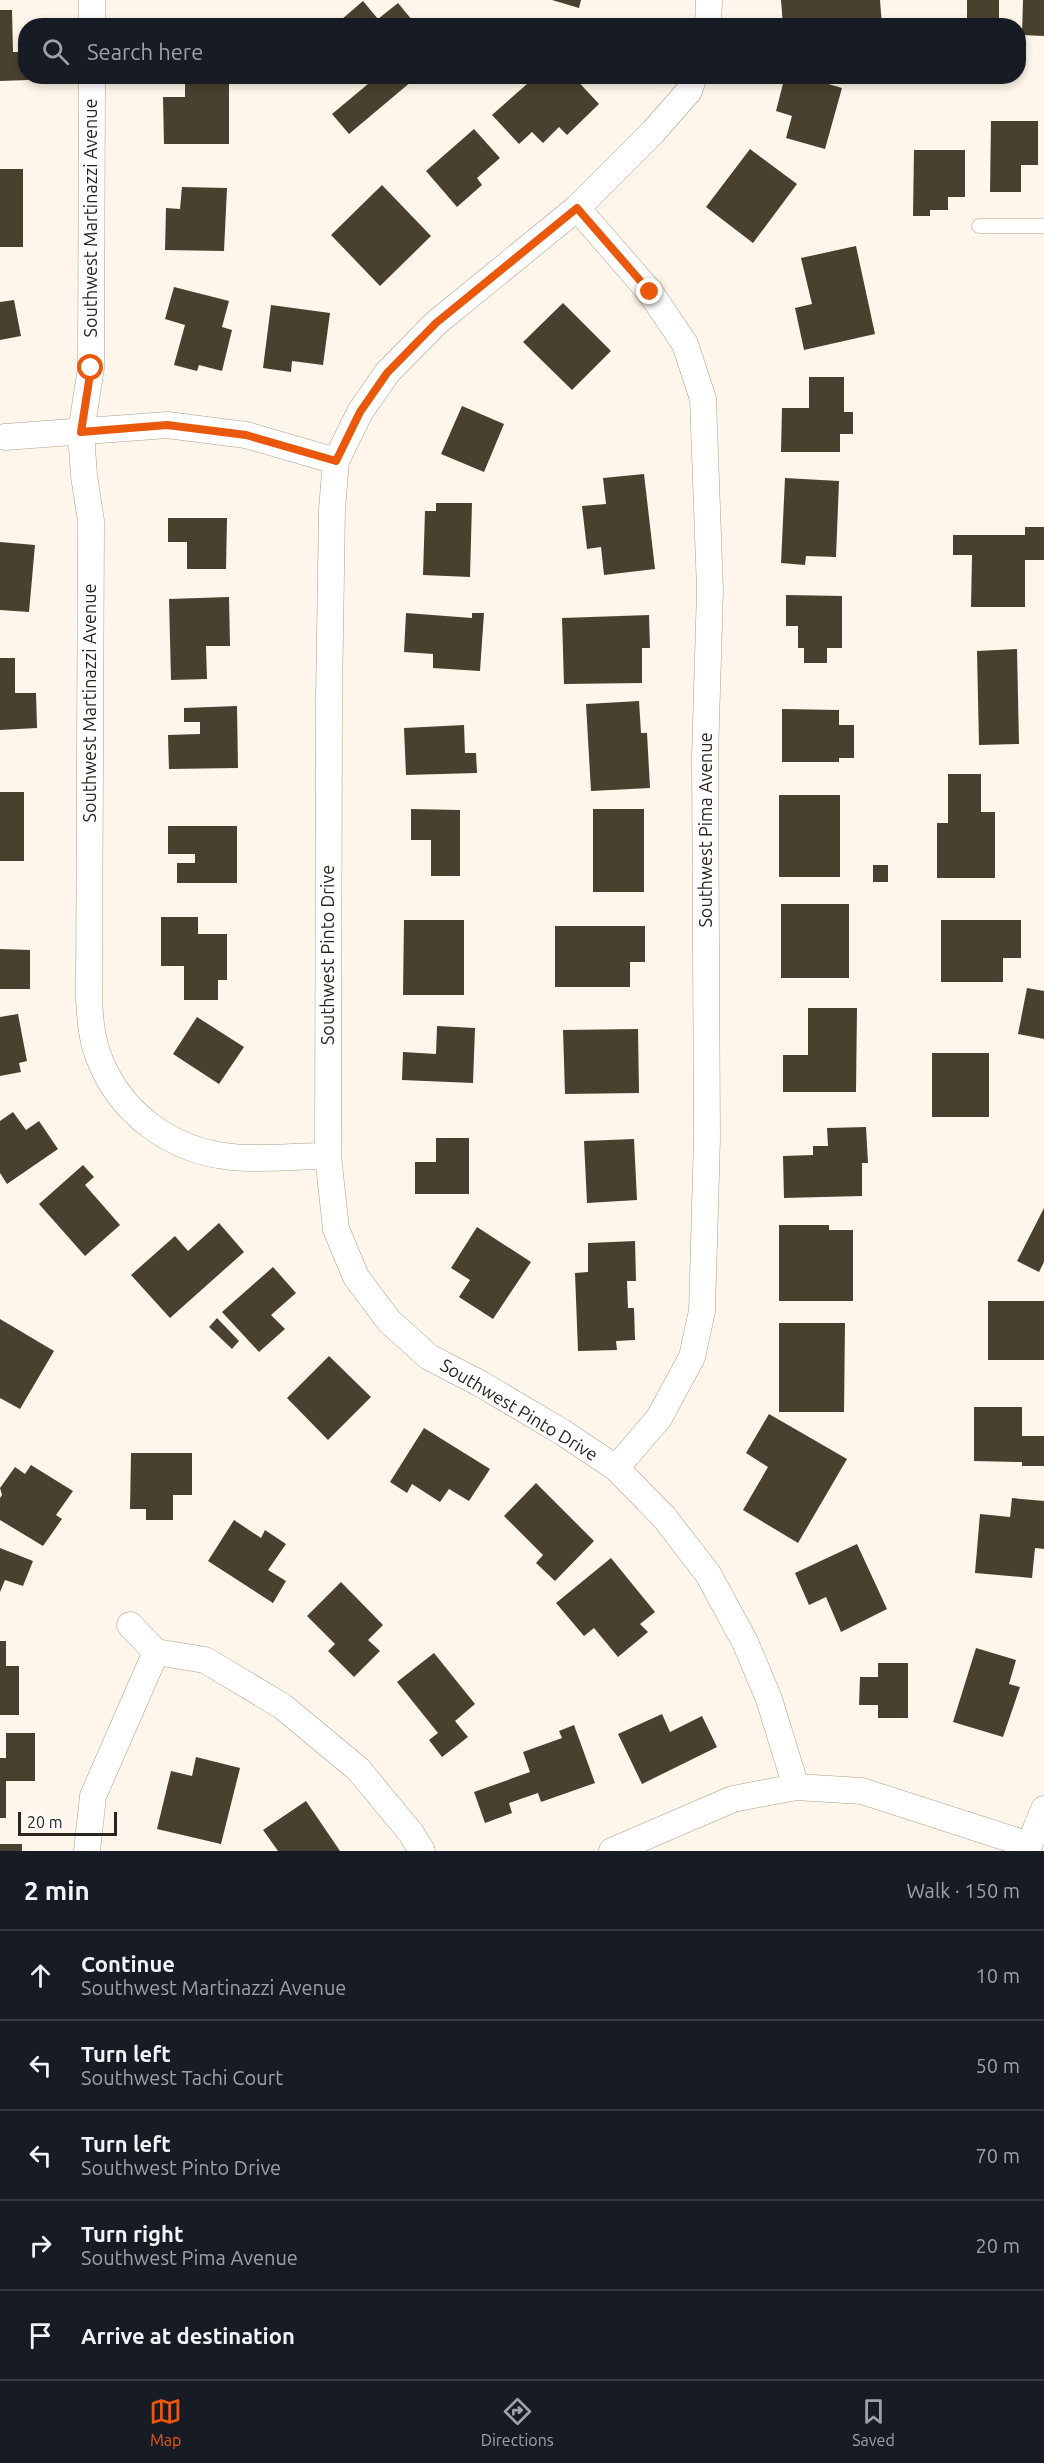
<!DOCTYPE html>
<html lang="en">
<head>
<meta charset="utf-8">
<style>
  body { margin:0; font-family:Ubuntu,sans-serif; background:#242831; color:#f1f3f6 }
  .scale { position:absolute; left:18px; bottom:15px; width:99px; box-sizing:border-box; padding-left:6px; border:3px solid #2a251e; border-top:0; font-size:16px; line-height:21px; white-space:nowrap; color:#2a251e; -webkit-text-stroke:4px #fff; paint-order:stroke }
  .stop { position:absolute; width:18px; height:18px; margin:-14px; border:4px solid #ea580c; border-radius:50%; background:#fff }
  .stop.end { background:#ea580c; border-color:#fff; box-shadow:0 2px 6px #0008 }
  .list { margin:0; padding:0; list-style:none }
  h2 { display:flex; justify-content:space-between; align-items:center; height:78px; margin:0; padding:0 24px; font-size:26px }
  h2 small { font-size:20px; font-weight:400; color:#9ea1a6 }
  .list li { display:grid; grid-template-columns:39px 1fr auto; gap:18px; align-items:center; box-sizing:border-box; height:90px; padding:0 24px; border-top:2px solid #363941 }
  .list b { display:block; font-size:22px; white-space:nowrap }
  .list p { margin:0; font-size:20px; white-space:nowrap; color:#9ea1a6 }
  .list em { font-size:20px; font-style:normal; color:#9ea1a6 }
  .icon { flex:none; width:33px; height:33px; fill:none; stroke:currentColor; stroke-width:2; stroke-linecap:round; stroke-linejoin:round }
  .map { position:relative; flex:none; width:1044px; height:1851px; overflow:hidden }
  .search { position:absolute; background:#171b24; box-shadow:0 3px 9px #0003; left:18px; right:18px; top:18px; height:66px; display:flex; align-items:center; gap:15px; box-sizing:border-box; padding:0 21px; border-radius:24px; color:#9ea1a6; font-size:22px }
  .sheet { height:528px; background:#171b24 }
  nav { display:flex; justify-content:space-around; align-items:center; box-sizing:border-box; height:84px; border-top:2px solid #363941; background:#171b24; font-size:16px; color:#9ea1a6 }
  nav a { display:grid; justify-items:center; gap:3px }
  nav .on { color:#ea580c }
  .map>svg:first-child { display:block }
  .building { fill:#4a402f }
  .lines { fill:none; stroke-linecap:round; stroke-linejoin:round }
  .service-casing { stroke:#ab9f8b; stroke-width:15 }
  .minor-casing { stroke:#ab9f8b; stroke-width:27 }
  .service { stroke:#fff; stroke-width:14 }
  .minor { stroke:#fff; stroke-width:26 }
  .route { stroke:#ea580c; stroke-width:8 }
  .labels { text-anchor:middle; stroke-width:6; stroke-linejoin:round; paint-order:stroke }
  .street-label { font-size:18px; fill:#2a251e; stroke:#fff }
</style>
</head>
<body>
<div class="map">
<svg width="1044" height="1851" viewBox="0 0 1044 1851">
  <rect width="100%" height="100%" fill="#fef6ea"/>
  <path class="building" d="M552,0H581L579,8Z
    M781,0H880L882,26H783Z
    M967,0H999V26H943V22H967Z
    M1023,0H1044V36L1022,35Z
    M363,1L378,19L398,3L417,26H334Z
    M0,10H12L13,52H26V76H28V80L0,81Z
    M185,76H229V144H164L163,97H185Z
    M372,76H418L349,134L332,114L374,79Z
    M520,76H573L599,104L567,135L559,127L543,143L532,132L519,144L492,115L527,84Z
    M785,76H801L842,88L825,149L786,138L792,116L776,111Z
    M991,121H1038V165H1021V192H990Z
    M474,129L500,158L477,178L482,185L457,207L426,171Z
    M750,149L797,184L753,243L706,207Z
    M914,150H965V197H948V210H930V216H913Z
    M0,169H23V247H0Z
    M382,185L431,236L380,286L331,235Z
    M182,187L227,188L224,251L165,250L166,208L180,209Z
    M856,246L875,334L804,350L795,308L812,304L801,258Z
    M174,287L229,301L222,327L232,330L222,371L199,365L197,371L174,365L185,325L165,319Z
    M14,300L21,336L0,340V302Z
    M563,303L611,351L572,390L523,342Z
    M271,305L330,313L323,365L292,361L291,372L263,368Z
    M809,377H844V412H853V434H840V452H781L782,408H809Z
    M462,406L504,424L484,472L441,454Z
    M644,474L655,569L604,575L601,547L587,549L582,506L606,504L603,478Z
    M785,478L839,481L836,557L806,556L805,565L781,563Z
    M436,503H472L470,577L423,575L425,511H436Z
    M168,518H227L226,569H187V542H168Z
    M1025,527H1044V560H1025V607H971L972,555H953V535H1025Z
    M0,542L35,545L29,612L0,610Z
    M786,595L842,596V648H827V663H804V648H798V626H786Z
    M229,597L230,646H206L207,679L171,680L169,599Z
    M406,613L472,618V613H484L480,671L433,668V654L404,652Z
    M649,615L650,648H642V683L564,684L562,618Z
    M1017,649L1019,744L979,745L977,651Z
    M0,658H15V693H36L37,728L0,730Z
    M639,701L641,733H647L650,788L591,791L586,704Z
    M237,706L238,768L169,769L168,735L200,734V722H184V708Z
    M782,709L839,710V725H854V758H839V762H782Z
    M464,725L465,753H476L477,773L406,775L404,728Z
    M948,774H981V812H995V878H937V823H948Z
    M0,792H24V861H0Z
    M779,795H840V877H779Z
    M411,809L460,810V876H431V840H411Z
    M593,809H644V892H593Z
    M168,826H237V883H177V863H195V854H168Z
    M873,865H888V882H873Z
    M781,904H849V978H781Z
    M161,917H198V934H227V980H218V1000H184V966H161Z
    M404,920H464V995H403Z
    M941,920H1021V958H1003V982H941Z
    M555,926H645V962H630V987H555Z
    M0,949L30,950V989H0Z
    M1027,988L1044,991V1039L1018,1034Z
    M808,1008H857L856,1092H783V1055H808Z
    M18,1014L27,1061L19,1063L21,1072L0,1076V1017Z
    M197,1017L244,1047L219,1084L173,1054Z
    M437,1026L475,1028L473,1083L402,1080L403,1052L436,1054Z
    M638,1029L639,1093L565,1094L563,1030Z
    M932,1053H989V1117H932Z
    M13,1112L26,1130L39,1121L58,1149L7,1184L0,1173V1121Z
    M866,1127L868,1163H862V1196L784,1198L783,1156L813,1155V1146H828L827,1128Z
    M436,1138H469V1194H415V1162H436Z
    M634,1139L637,1200L587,1203L584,1141Z
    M83,1165L94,1177L85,1185L120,1225L85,1256L39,1204Z
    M1044,1208V1262L1039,1272L1017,1261Z
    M219,1223L244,1252L170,1318L131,1275L175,1236L188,1251Z
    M779,1225H829V1230H853V1301H779Z
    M477,1227L531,1262L493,1319L459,1297L470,1280L451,1268Z
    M635,1241L636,1281H627L628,1308H634L635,1340L616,1341L617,1350L578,1351L575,1273L588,1272V1243Z
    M273,1267L296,1293L271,1315L285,1329L259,1352L222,1312Z
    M988,1301H1044V1360H988Z
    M217,1318L239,1341L232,1349L209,1327Z
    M0,1319L54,1351L20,1409L0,1398Z
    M779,1323H845L844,1412H779Z
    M329,1356L371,1397L328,1440L287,1398Z
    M974,1407H1022V1436H1044V1466H1022V1462L974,1461Z
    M769,1414L847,1459L798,1543L743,1510L768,1467L746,1453Z
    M424,1428L490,1469L469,1501L449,1489L440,1502L412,1484L407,1493L390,1482Z
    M131,1453H192V1495H173V1520H146V1509H130Z
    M31,1465L73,1491L56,1515L62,1519L43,1546L0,1520V1498L2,1495L0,1488L15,1467L25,1474Z
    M536,1483L594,1541L555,1581L536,1563L543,1555L504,1516Z
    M1012,1498L1044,1501V1549L1035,1548L1032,1578L975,1573L980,1514L1010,1517Z
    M234,1520L261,1538L265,1530L286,1544L268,1570L286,1581L273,1603L208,1561Z
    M857,1544L887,1609L841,1632L826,1597L809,1605L795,1573Z
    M0,1548L33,1561L23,1586L5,1580L0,1592Z
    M611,1558L655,1612L640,1624L648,1632L618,1657L594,1628L584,1636L556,1603Z
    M341,1582L383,1625L368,1640L380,1651L354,1677L328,1651L335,1644L307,1616Z
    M0,1641H6V1666H19V1715H0Z
    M976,1648L1016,1660L1009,1684L1020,1687L1003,1737L953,1722Z
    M434,1653L475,1704L455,1721L468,1737L442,1757L429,1740L438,1733L397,1682Z
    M878,1663H908V1718H878V1705H859L860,1677H878Z
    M662,1714L670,1732L702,1716L717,1747L642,1784L618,1734Z
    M574,1725L595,1783L541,1802L538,1793L509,1803L512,1813L485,1823L474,1792L530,1772L523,1752L562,1738L559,1731Z
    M6,1733H35V1781H6V1818H0V1758H6Z
    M196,1757L240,1768L221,1844L157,1829L171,1771L192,1776Z
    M306,1801L340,1851H278L263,1830Z
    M0,1844H22V1851H0Z"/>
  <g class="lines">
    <defs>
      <path id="service" d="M979,226H1044"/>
      <path id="minor" d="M92,26V0
        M708,26L709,0
        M92,76L91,368L81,432L84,476L91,521L89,997C90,1017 91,1036 98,1055C119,1113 171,1151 232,1157C263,1160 296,1156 328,1156
        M694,76L689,91L653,132L577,208L436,323L387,373L360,412L336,461L332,509L329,699L328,1156L336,1229L356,1277L389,1321L429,1357L481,1384L562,1432L616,1468L664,1517L708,1574L745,1642L769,1699L796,1787
        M577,208L650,292L685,344L703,399L710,590L705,756L707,1138L702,1311L692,1357L659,1418L616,1468
        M5,437L167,425L246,435L336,461
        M156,1652L205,1660L282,1706L358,1769L411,1833L422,1851
        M87,1851L93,1796L156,1652L130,1625
        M612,1851L733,1799L796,1787L862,1791L1029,1845
        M1027,1851L1044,1809"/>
    </defs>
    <use href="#service" class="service-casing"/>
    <use href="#minor" class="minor-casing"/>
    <use href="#service" class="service"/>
    <use href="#minor" class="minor"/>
  </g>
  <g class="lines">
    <path class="route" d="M91,368L81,432L167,425L246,435L336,461L360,412L387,373L436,323L577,208L650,292"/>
  </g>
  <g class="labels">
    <g class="street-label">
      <text transform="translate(91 218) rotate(-90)" y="6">Southwest Martinazzi Avenue</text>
      <text transform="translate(90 703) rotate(-90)" y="6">Southwest Martinazzi Avenue</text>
      <text transform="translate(706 830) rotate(-90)" y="6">Southwest Pima Avenue</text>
      <text transform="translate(328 955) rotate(-90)" y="6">Southwest Pinto Drive</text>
      <text transform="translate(519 1410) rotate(31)" y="6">Southwest Pinto Drive</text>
    </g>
  </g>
</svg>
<div class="scale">20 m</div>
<div class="stop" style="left:91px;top:368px"></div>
<div class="stop end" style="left:650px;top:292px"></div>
<div class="search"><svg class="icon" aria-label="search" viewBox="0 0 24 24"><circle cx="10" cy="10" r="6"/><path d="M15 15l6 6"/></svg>Search here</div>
</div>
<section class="sheet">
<h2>2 min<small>Walk · 150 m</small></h2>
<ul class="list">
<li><svg class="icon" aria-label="ahead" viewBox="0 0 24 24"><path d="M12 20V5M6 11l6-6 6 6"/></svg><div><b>Continue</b><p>Southwest Martinazzi Avenue</p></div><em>10 m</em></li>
<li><svg class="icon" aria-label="left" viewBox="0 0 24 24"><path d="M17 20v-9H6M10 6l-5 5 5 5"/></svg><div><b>Turn left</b><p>Southwest Tachi Court</p></div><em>50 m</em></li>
<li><svg class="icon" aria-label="left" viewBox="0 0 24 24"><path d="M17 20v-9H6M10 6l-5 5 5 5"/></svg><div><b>Turn left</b><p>Southwest Pinto Drive</p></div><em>70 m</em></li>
<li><svg class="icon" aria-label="right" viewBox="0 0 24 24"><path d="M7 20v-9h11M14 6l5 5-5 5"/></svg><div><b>Turn right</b><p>Southwest Pima Avenue</p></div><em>20 m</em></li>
<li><svg class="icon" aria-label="arrive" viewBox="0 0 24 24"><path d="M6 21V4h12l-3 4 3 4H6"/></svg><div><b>Arrive at destination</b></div></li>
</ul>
</section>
<nav>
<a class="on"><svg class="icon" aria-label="map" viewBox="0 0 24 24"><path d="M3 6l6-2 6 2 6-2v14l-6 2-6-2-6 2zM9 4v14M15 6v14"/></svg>Map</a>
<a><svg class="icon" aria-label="directions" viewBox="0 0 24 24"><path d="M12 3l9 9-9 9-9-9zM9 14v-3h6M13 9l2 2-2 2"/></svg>Directions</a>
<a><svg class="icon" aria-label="saved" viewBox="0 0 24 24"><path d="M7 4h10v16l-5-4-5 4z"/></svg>Saved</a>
</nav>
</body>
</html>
